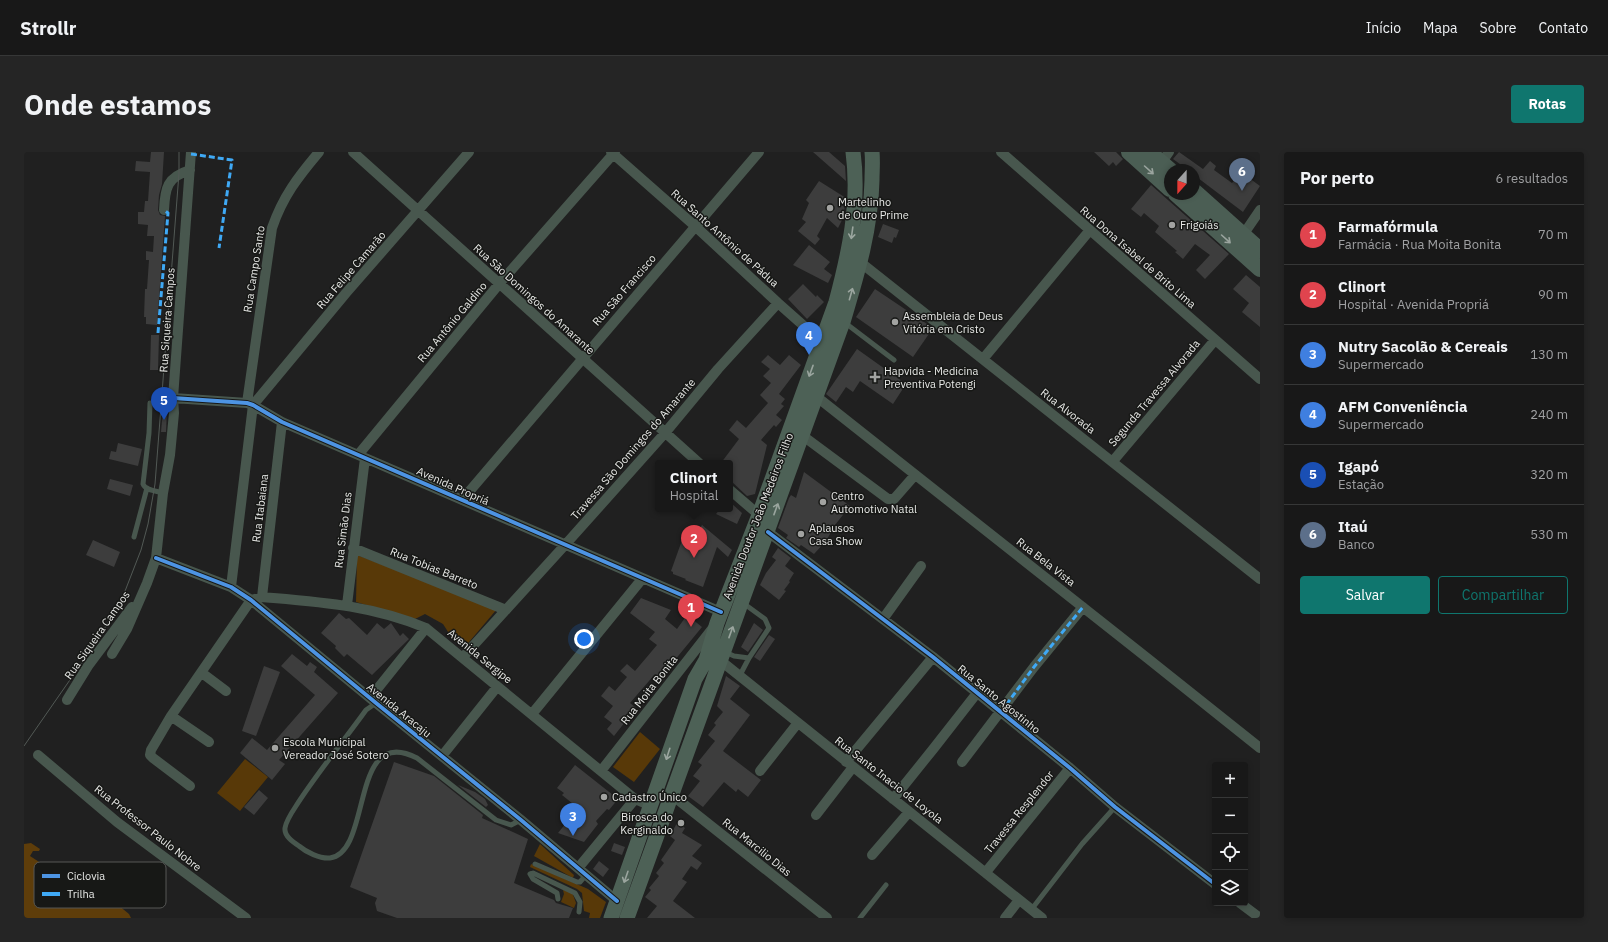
<!DOCTYPE html>
<html lang="pt">
<head>
<meta charset="utf-8">
<style>
  body { margin:0; font-family:"IBM Plex Sans",sans-serif; background:#252525; color:#f1f3f6 }
  .controls { position:absolute; right:12px; bottom:12px; display:grid; overflow:hidden; border-radius:4px; box-shadow:0 2px 6px #0003 }
  .controls button { width:36px; height:36px; display:grid; place-items:center; padding:0; border:0; border-bottom:1px solid #363737; background:#181818; color:#f1f3f6; font:20px sans-serif }
  .compass { position:absolute; left:1140px; top:12px; width:36px; height:36px; border-radius:50%; background:#181818; box-shadow:0 2px 6px #0003; rotate:201deg }
  .you { position:absolute; left:560px; top:487px; width:14px; height:14px; margin:-10px; border:3px solid #fff; border-radius:50%; background:#1a73e8; box-shadow:0 0 0 6px #1a73e833 }
  .badge { display:grid; place-items:center; width:26px; height:26px; border-radius:50%; background:#0f766e; color:#fff; font-size:13px; font-weight:700 }
  .pin { position:absolute; translate:-50% -33px; filter:drop-shadow(0 1px 2px #0008) }
  .pin::after { content:''; position:absolute; top:21px; width:14px; height:12px; background:inherit; clip-path:polygon(0 0,100% 0,50% 100%) }
  .popup { position:absolute; left:631px; top:308px; width:78px; height:52px; box-sizing:border-box; display:grid; place-content:center; border-radius:4px; background:#181818; filter:drop-shadow(0 1px 3px #0005); font-size:13px; white-space:nowrap; color:#9fa0a2 }
  .popup b { font-size:15px; color:#f1f3f6 }
  .popup::after { content:''; position:absolute; left:50%; top:100%; margin-left:-8px; border:8px solid transparent; border-top-color:#181818 }
  .list { margin:0; padding:0; list-style:none }
  h2 { display:flex; justify-content:space-between; align-items:center; height:52px; margin:0; padding:0 16px; font-size:17px }
  h2 small { font-size:13px; font-weight:400; color:#9fa0a2 }
  .list li { display:grid; grid-template-columns:26px 1fr auto; gap:12px; align-items:center; box-sizing:border-box; height:60px; padding:0 16px; border-top:1px solid #363737 }
  .list b { display:block; font-size:15px; white-space:nowrap }
  .list p { margin:0; font-size:13px; white-space:nowrap; color:#9fa0a2 }
  .list em { font-size:13px; font-style:normal; color:#9fa0a2 }
  .actions { display:flex; gap:8px; padding:12px 16px }
  .actions a { flex:1; padding:9px 0; border:1px solid #0f766e; border-radius:4px; text-align:center; font-size:14px; color:#0f766e }
  .actions .main { background:#0f766e; color:#fff }
  .icon { flex:none; width:22px; height:22px; fill:none; stroke:currentColor; stroke-width:2; stroke-linecap:round; stroke-linejoin:round }
  .map { position:relative; flex:none; width:1236px; height:766px; overflow:hidden; border-radius:4px }
  header { display:flex; align-items:center; gap:24px; box-sizing:border-box; height:56px; padding:0 20px; background:#181818; border-bottom:1px solid #363737 }
  header strong { font-size:19px }
  nav { display:flex; gap:22px; margin-inline-start:auto; font-size:14px }
  .intro { display:flex; align-items:center; justify-content:space-between; box-sizing:border-box; height:96px; padding:0 24px }
  h1 { margin:0; font-size:28px }
  .button { padding:10px 18px; border-radius:4px; background:#0f766e; color:#fff; font-size:14px; font-weight:700 }
  main { display:flex; gap:24px; padding:0 24px }
  aside { flex:1; background:#181818; border-radius:4px; box-shadow:0 2px 6px #0003 }
  .map>svg:first-child { display:block }
  .green { fill:#583908 }
  .forest { fill:#5e3d0a }
  .building { fill:#3d3d3d }
  .lines { fill:none; stroke-linecap:round; stroke-linejoin:round }
  .service { stroke:#48574e; stroke-width:5 }
  .minor { stroke:#48574e; stroke-width:10 }
  .primary { stroke:#4d6156; stroke-width:15 }
  .trunk { stroke:#4b5e54; stroke-width:16 }
  .tram { stroke:#525955; stroke-width:1 }
  .quiet { stroke:#3fa9f5; stroke-width:3; stroke-dasharray:6 3; stroke-linecap:butt }
  .cycleway-casing { stroke:#171816; stroke-width:6 }
  .cycleway { stroke:#4d94e3; stroke-width:4 }
  .oneway { stroke:#9aa49e }
  .oneway2 { stroke:#9aa59e }
  .poi-dot { fill:#a2a3a1; stroke:#171816; stroke-width:1.5 }
  .labels { text-anchor:middle; stroke-width:3; stroke-linejoin:round; paint-order:stroke }
  .poi-label { font-size:11px; fill:#e8e9e7; stroke:#171816; text-anchor:start }
  .street-label { font-size:11px; fill:#e8e9e7; stroke:#171816 }
  .key { fill:#171816; stroke:#565755; stroke-width:1 }
  .key-label { font-size:11px; fill:#e8e9e7 }
</style>
</head>
<body>
<header>
<strong>Strollr</strong>
<nav><a>Início</a><a>Mapa</a><a>Sobre</a><a>Contato</a></nav>
</header>
<div class="intro"><h1>Onde estamos</h1><a class="button">Rotas</a></div>
<main>
<div class="map">
<svg width="1236" height="766" viewBox="0 0 1236 766">
  <rect width="100%" height="100%" fill="#202020"/>
  <path class="green" d="M333,403L473,457L440,496L428,486L419,472L401,462L391,467L332,450Z
    M616,580L636,597L610,630L589,615Z
    M221,607L244,625L216,659L193,641Z
    M516,692L550,723L549,726L510,704Z
    M507,712L564,737L582,750L576,766H565L566,761L560,759L558,741L553,737L506,715Z
    M539,738L548,740L552,751L550,756L537,750L540,742Z"/>
  <path class="forest" d="M7,691L16,697L15,699H9L6,704L29,719L39,730L47,734L63,746L66,743L63,739L66,735L78,728L84,736L82,743L105,762L107,766H0V692Z"/>
  <path class="building" d="M127,0H140L138,32L135,43L134,58L136,63L141,64L133,173L122,172V165H120L121,137H123L125,108H122V99L129,100L130,84H123L124,73L114,72V60H120L121,49H124L126,20L111,19L112,9L126,10Z
    M789,0H805L821,14L822,29Z
    M1070,0H1092L1099,7L1092,14L1089,10L1085,14Z
    M1155,0L1179,17L1186,9L1192,14L1190,18L1208,31L1217,20L1236,34L1219,60L1170,23V18H1164L1149,7Z
    M795,29L822,46L821,53L819,66L814,76L803,66L793,84L796,87L791,93L774,79L782,70L778,67L785,51L782,48Z
    M1127,33L1205,102L1181,127L1172,118L1186,103L1171,92L1159,107L1151,100L1153,99L1131,80L1135,74L1120,61L1117,65L1107,57Z
    M859,72L875,78L872,86L870,85L868,91L854,85Z
    M785,93L806,110L800,117L808,123L804,131L769,113Z
    M1222,123L1236,135V175L1218,160L1225,151L1209,137Z
    M779,132L792,145L793,143L800,150L783,167L764,147Z
    M851,137L909,176L889,205L832,165Z
    M127,183H135L134,218H126Z
    M833,197L882,232L869,252L836,229L829,240L822,235L812,250L802,242Z
    M744,203L756,213L765,203L777,213L755,242L761,247L757,252L760,254L752,263L758,268L752,275L750,273L737,288L743,293L731,342L723,344L706,328V311H697L715,287L705,278L713,268L722,276L744,251L736,243L747,231L739,224L746,217L737,210Z
    M139,258H143L142,280H137Z
    M94,291L118,297L114,314L85,307L87,299L92,300Z
    M780,320L826,354L811,373L802,389L790,402L777,393L775,395L762,386L764,383L754,376L765,346L767,343L772,346Z
    M86,327L109,333L106,344L83,337Z
    M706,350L718,361L713,372L692,362L696,357H706Z
    M678,373L708,398L704,405L693,395L679,435L661,428L662,427L649,422V420L647,419L661,380L671,384Z
    M69,388L96,400L90,415L62,403Z
    M754,396L767,406L761,414L770,421L765,429L766,430L760,438L762,439L755,448L736,433L742,421L752,408L748,405Z
    M617,446L647,458L641,467L653,477L663,463L678,475L636,526L631,522L606,551L612,556L590,584L583,577L588,571L580,565L589,554L577,544L585,534L591,539L603,525L596,519L603,512L611,519L633,493L625,487L631,480L606,461Z
    M315,461L322,467L325,466L343,483L353,471L360,477L367,471L376,484L379,481L385,487L348,523L323,502L320,505L311,496L312,494L297,481Z
    M730,471L739,478L724,500L717,495Z
    M745,483L751,487L736,509L730,505Z
    M268,502L283,514L286,510L293,515L290,520L314,541L255,608L261,612L248,628L216,601L228,586L243,598L291,543L257,514Z
    M240,514L256,520L232,584L218,579Z
    M702,524L716,534L706,547L726,563L699,599L737,628L724,645L714,637L712,640L700,630L679,655L664,644L676,629L669,624L678,613L674,610L691,589L684,583L692,573L690,571L699,560L693,554Z
    M370,610L410,624L459,663L458,666L504,687L490,731L530,748L532,751L549,756L545,766H373L353,759L351,751L353,746L326,735Z
    M551,613L594,647L585,658L583,657L572,669L574,672L560,690L534,681L554,656L538,643L540,641L533,636Z
    M434,633L451,640L461,647L464,653L462,655Z
    M235,638L244,646L230,663L220,655Z
    M653,671L661,676L658,681L678,693L668,704L678,711L673,718L667,714L658,727L663,730L649,749L671,766H623L633,754L621,745L627,738L625,736L635,724L632,721L640,711L637,708L651,688L646,684Z
    M590,691L601,695L598,703L587,699Z
    M575,709L585,717L579,725L569,717Z"/>
  <g class="lines">
    <path class="service" d="M820,170L870,208
      M126,251L125,281L119,332C121,338 132,339 139,341
      M110,385L123,336
      M701,500L710,504L725,506L745,476L741,467L719,451
      M715,525L725,506
      M352,551L342,558C319,590 293,621 272,654C268,660 262,669 261,676C260,684 269,690 275,694C282,700 296,707 306,706C349,700 325,571 393,606L472,668L487,673L497,668
      M511,712L553,730H556L562,723
      M506,722L509,721L551,741L556,750L555,760
      M506,722L509,727L533,741L534,747
      M1007,758L1058,692L1091,655
      M836,766L862,733"/>
    <path class="minor" d="M329,0L675,311
      M587,0L671,74L754,151L798,190
      M977,0L1236,227
      M1138,10L1145,0
      M140,58C141,36 143,25 166,18
      M1219,83L1236,58
      M836,110L1236,427
      M959,207L1066,78
      M793,245C940,362 1089,478 1236,596
      M149,246L223,251L229,253L258,270L697,460
      M223,251L248,76C259,44 274,25 295,0
      M779,284L864,347H870L891,323
      M334,303L475,132L591,0
      M1089,309L1191,188
      M706,338L735,363
      M438,348L735,0
      M744,380L909,505L1046,616L1091,655L1191,732
      M329,396L482,458
      M132,406L207,435L227,448L352,551L497,668L593,749
      M207,435L229,253L322,141L445,0
      M238,445L258,270
      M227,448L238,445C296,450 347,453 402,476L611,647L627,654
      M323,453L341,306
      M859,467L897,414
      M88,502L103,477L123,431L132,406L139,341L146,303L150,261L149,246L167,0
      M439,505L541,393L641,281L694,217L754,151
      M697,509L1018,766
      M178,521L202,539
      M346,546L402,476
      M43,548L64,514L108,455
      M508,562L618,427
      M147,564L185,590
      M14,603L93,670L222,766
      M418,604L473,535
      M822,610L909,505
      M938,610L1010,515L1059,455
      M577,619L688,477
      M736,619L773,572
      M166,634L129,606L126,603L127,598L147,564L227,448
      M648,643L803,766
      M869,647L910,596L953,541
      M792,663L829,615
      M848,703L885,660
      M555,715L611,647
      M962,720L1046,616
      M1216,751L1236,766
      M981,766L995,748"/>
    <path class="primary" d="M587,766L671,527L682,508L693,471L735,363L812,150C825,101 836,51 829,0
      M603,766L819,170C833,123 847,77 848,28C848,19 849,9 848,0"/>
    <path class="trunk" d="M1105,0L1146,37
      M1125,0L1146,18
      M1170,39L1236,98
      M1152,42L1236,117"/>
    <path class="tram" d="M0,594L66,499L96,452L117,398L124,372L131,332L155,21V0"/>
    <path class="quiet" d="M167,2L208,8L195,96
      M134,181L144,61L140,58
      M977,560L1010,515L1059,455"/>
    <defs>
      <path id="cycleway" d="M149,246L223,251L229,253L258,270L697,460
        M744,380L909,505L1046,616L1091,655L1191,732
        M132,406L207,435L227,448L352,551L497,668L593,749"/>
    </defs>
    <use href="#cycleway" class="cycleway-casing"/>
    <use href="#cycleway" class="cycleway"/>
  </g>
  <defs><path id="oneway-shaft" d="M-6 0H5M1.5-3L5.5 0L1.5 3" fill="none" stroke-width="1.6" stroke-linecap="round" stroke-linejoin="round"/></defs>
  <g class="oneway">
    <use href="#oneway-shaft" transform="translate(1125 18) rotate(42)"/>
    <use href="#oneway-shaft" transform="translate(1202 87) rotate(42)"/>
  </g>
  <g class="oneway2">
    <use href="#oneway-shaft" transform="translate(828 81) rotate(98)"/>
    <use href="#oneway-shaft" transform="translate(827 142) rotate(-74)"/>
    <use href="#oneway-shaft" transform="translate(787 219) rotate(110)"/>
    <use href="#oneway-shaft" transform="translate(752 357) rotate(-70)"/>
    <use href="#oneway-shaft" transform="translate(707 480) rotate(-70)"/>
    <use href="#oneway-shaft" transform="translate(644 602) rotate(108)"/>
    <use href="#oneway-shaft" transform="translate(602 725) rotate(109)"/>
  </g>
  <g class="poi-dot">
    <circle cx="806" cy="56" r="4"/>
    <circle cx="1148" cy="73" r="4"/>
    <circle cx="871" cy="170" r="4"/>
    <path d="M849 219h4v4h4v4h-4v4h-4v-4h-4v-4h4z"/>
    <circle cx="799" cy="350" r="4"/>
    <circle cx="777" cy="382" r="4"/>
    <circle cx="251" cy="596" r="4"/>
    <circle cx="580" cy="645" r="4"/>
    <circle cx="657" cy="671" r="4"/>
  </g>
  <g class="labels">
    <g class="poi-label">
      <text x="814" y="54">Martelinho<tspan x="814" dy="13">de Ouro Prime</tspan></text>
      <text x="1156" y="77">Frigoiás</text>
      <text x="879" y="168">Assembleia de Deus<tspan x="879" dy="13">Vitória em Cristo</tspan></text>
      <text x="860" y="223">Hapvida - Medicina<tspan x="860" dy="13">Preventiva Potengi</tspan></text>
      <text x="807" y="348">Centro<tspan x="807" dy="13">Automotivo Natal</tspan></text>
      <text x="785" y="380">Aplausos<tspan x="785" dy="13">Casa Show</tspan></text>
      <text x="259" y="594">Escola Municipal<tspan x="259" dy="13">Vereador José Sotero</tspan></text>
      <text x="588" y="649">Cadastro Único</text>
      <text x="649" y="669" text-anchor="end">Birosca do<tspan x="649" dy="13">Kerginaldo</tspan></text>
    </g>
    <g class="street-label">
      <text transform="translate(701 86) rotate(42)" y="4">Rua Santo Antônio de Pádua</text>
      <text transform="translate(1114 105) rotate(41)" y="4">Rua Dona Isabel de Brito Lima</text>
      <text transform="translate(230 117) rotate(-81)" y="4">Rua Campo Santo</text>
      <text transform="translate(327 118) rotate(-49)" y="4">Rua Felipe Camarão</text>
      <text transform="translate(600 138) rotate(-49)" y="4">Rua São Francisco</text>
      <text transform="translate(510 147) rotate(42)" y="4">Rua São Domingos do Amarante</text>
      <text transform="translate(143 168) rotate(-86)" y="4">Rua Siqueira Campos</text>
      <text transform="translate(428 170) rotate(-50)" y="4">Rua Antônio Galdino</text>
      <text transform="translate(1130 241) rotate(-50)" y="4">Segunda Travessa Alvorada</text>
      <text transform="translate(1044 259) rotate(38)" y="4">Rua Alvorada</text>
      <text transform="translate(609 297) rotate(-49)" y="4">Travessa São Domingos do Amarante</text>
      <text transform="translate(429 334) rotate(24)" y="4">Avenida Propriá</text>
      <text transform="translate(236 356) rotate(-83)" y="4">Rua Itabaiana</text>
      <text transform="translate(734 364) rotate(-69)" y="4">Avenida Doutor João Medeiros Filho</text>
      <text transform="translate(319 378) rotate(-83)" y="4">Rua Simão Dias</text>
      <text transform="translate(1022 410) rotate(38)" y="4">Rua Bela Vista</text>
      <text transform="translate(410 416) rotate(22)" y="4">Rua Tobias Barreto</text>
      <text transform="translate(73 483) rotate(-55)" y="4">Rua Siqueira Campos</text>
      <text transform="translate(456 504) rotate(39)" y="4">Avenida Sergipe</text>
      <text transform="translate(625 538) rotate(-52)" y="4">Rua Moita Bonita</text>
      <text transform="translate(975 547) rotate(39)" y="4">Rua Santo Agostinho</text>
      <text transform="translate(375 558) rotate(39)" y="4">Avenida Aracaju</text>
      <text transform="translate(865 628) rotate(38)" y="4">Rua Santo Inacio de Loyola</text>
      <text transform="translate(995 660) rotate(-51)" y="4">Travessa Resplendor</text>
      <text transform="translate(124 676) rotate(38)" y="4">Rua Professor Paulo Nobre</text>
      <text transform="translate(733 695) rotate(39)" y="4">Rua Marcilio Dias</text>
    </g>
  </g>
  <rect x="10" y="710" width="132" height="46" rx="6" class="key"/>
  <rect x="18" y="722" width="18" height="4" fill="#4d94e3"/>
  <rect x="18" y="740" width="18" height="4" fill="#3fa9f5"/>
  <g class="key-label">
    <text x="43" y="728">Ciclovia</text>
    <text x="43" y="746">Trilha</text>
  </g>
</svg>
<div class="controls">
<button>+</button>
<button>−</button>
<button><svg class="icon" aria-label="locate" viewBox="0 0 24 24"><circle cx="12" cy="12" r="6"/><path d="M12 2v4M12 18v4M2 12h4M18 12h4"/></svg></button>
<button><svg class="icon" aria-label="layers" viewBox="0 0 24 24"><path d="M12 4l9 5-9 5-9-5zM3 14l9 5 9-5"/></svg></button>
</div>
<svg class="compass" viewBox="-18 -18 36 36"><path d="M0-13l5 13h-10z" fill="#e53935"/><path d="M0 13l5-13h-10z" fill="#9fa0a2"/></svg>
<div class="you"></div>
<div class="pin badge" style="left:667px;top:475px;background:#e0444e">1</div>
<div class="pin badge" style="left:670px;top:406px;background:#e0444e">2</div>
<div class="popup"><b>Clinort</b>Hospital</div>
<div class="pin badge" style="left:549px;top:684px;background:#3f7fe0">3</div>
<div class="pin badge" style="left:785px;top:203px;background:#3f7fe0">4</div>
<div class="pin badge" style="left:140px;top:268px;background:#1a4fb4">5</div>
<div class="pin badge" style="left:1218px;top:39px;background:#5c6f8a">6</div>
</div>
<aside>
<h2>Por perto<small>6 resultados</small></h2>
<ul class="list">
<li><span class="badge" style="background:#e0444e">1</span><div><b>Farmafórmula</b><p>Farmácia · Rua Moita Bonita</p></div><em>70 m</em></li>
<li><span class="badge" style="background:#e0444e">2</span><div><b>Clinort</b><p>Hospital · Avenida Propriá</p></div><em>90 m</em></li>
<li><span class="badge" style="background:#3f7fe0">3</span><div><b>Nutry Sacolão &amp; Cereais</b><p>Supermercado</p></div><em>130 m</em></li>
<li><span class="badge" style="background:#3f7fe0">4</span><div><b>AFM Conveniência</b><p>Supermercado</p></div><em>240 m</em></li>
<li><span class="badge" style="background:#1a4fb4">5</span><div><b>Igapó</b><p>Estação</p></div><em>320 m</em></li>
<li><span class="badge" style="background:#5c6f8a">6</span><div><b>Itaú</b><p>Banco</p></div><em>530 m</em></li>
</ul>
<div class="actions"><a class="main">Salvar</a><a>Compartilhar</a></div>
</aside>
</main>
</body>
</html>
